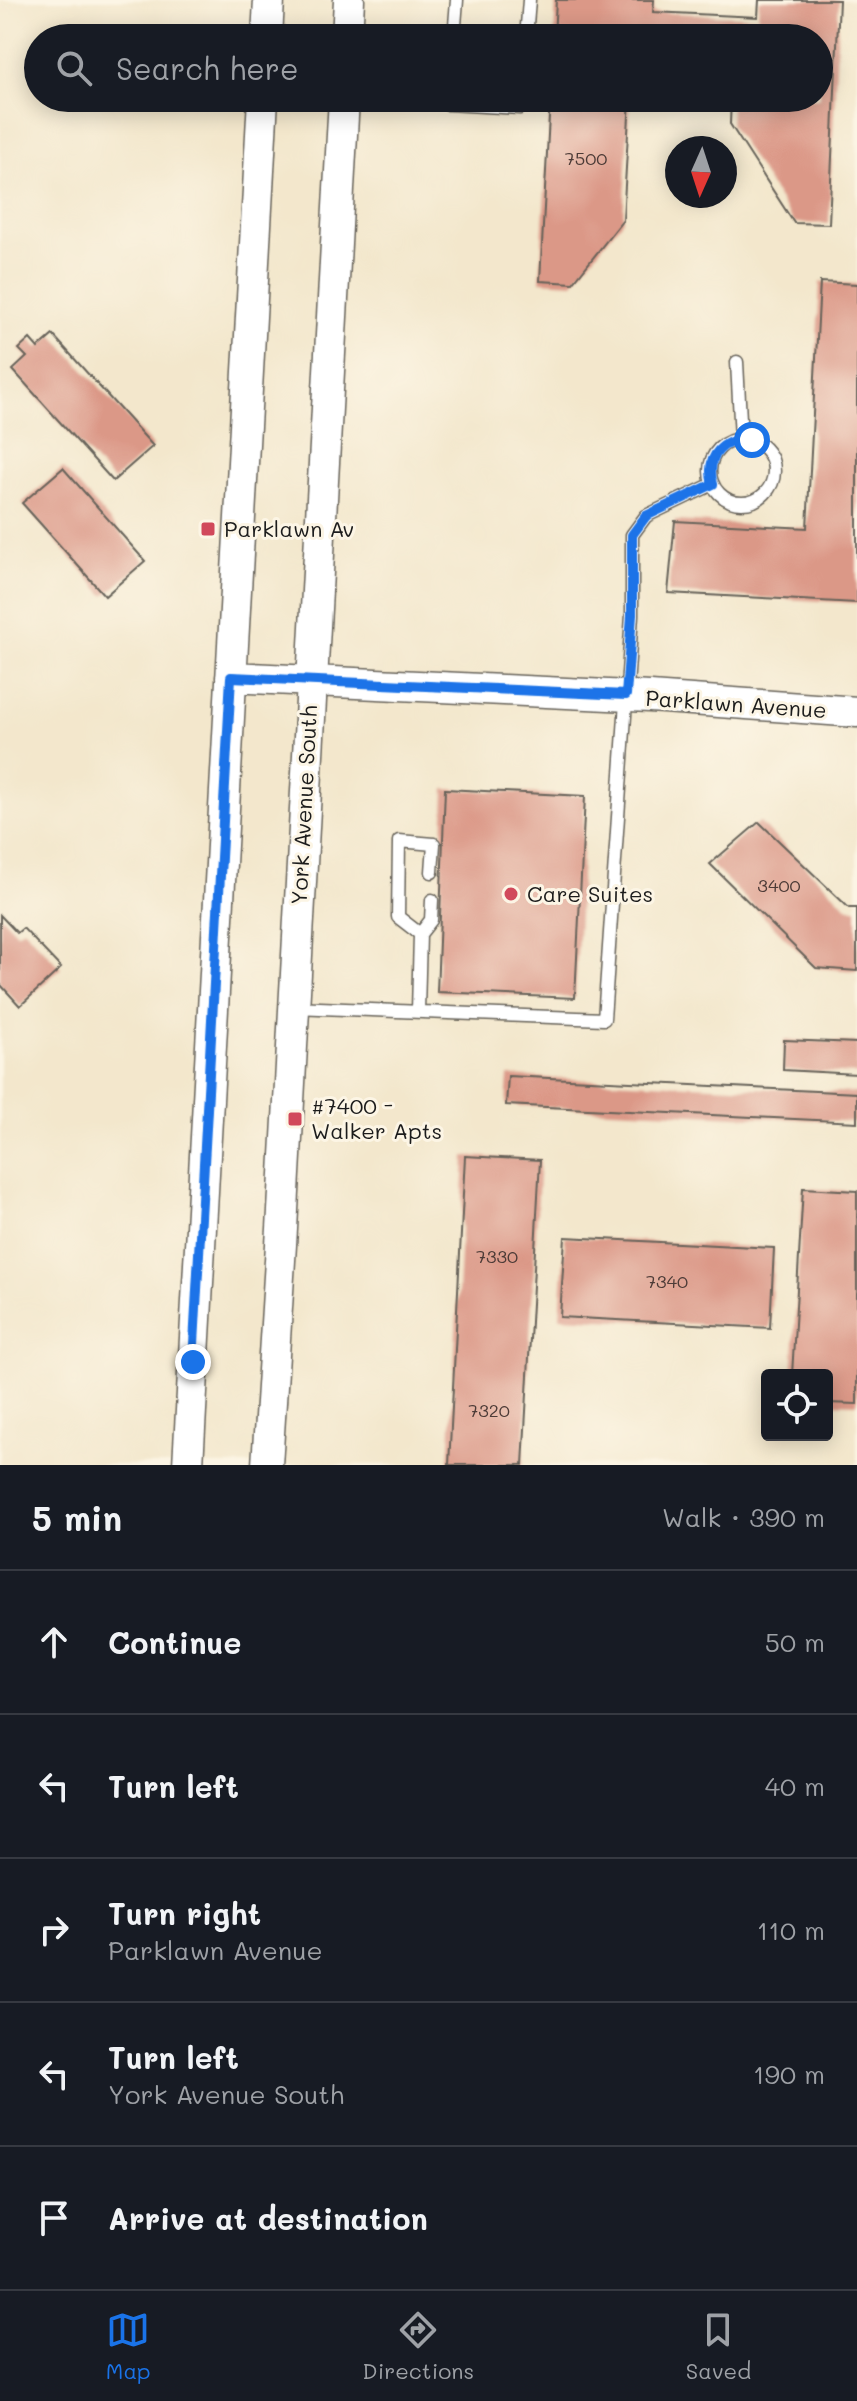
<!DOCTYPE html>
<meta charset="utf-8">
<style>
:root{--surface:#171b24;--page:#20242c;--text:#f1f3f6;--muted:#9ea1a6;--line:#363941;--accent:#1a73e8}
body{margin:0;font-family:Mali,sans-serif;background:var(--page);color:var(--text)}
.controls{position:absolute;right:24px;bottom:24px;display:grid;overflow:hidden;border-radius:8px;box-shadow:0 4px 20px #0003}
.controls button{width:72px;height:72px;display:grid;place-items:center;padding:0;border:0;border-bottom:2px solid var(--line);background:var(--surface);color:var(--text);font:40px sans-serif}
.compass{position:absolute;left:665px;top:136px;width:72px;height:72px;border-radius:50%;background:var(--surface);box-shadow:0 4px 20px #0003;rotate:183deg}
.stop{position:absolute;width:24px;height:24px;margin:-18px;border:6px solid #1a73e8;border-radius:50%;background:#fff}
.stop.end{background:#1a73e8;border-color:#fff;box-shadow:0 2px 8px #0008}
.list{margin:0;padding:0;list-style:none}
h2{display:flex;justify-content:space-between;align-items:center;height:104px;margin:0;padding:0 32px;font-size:34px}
h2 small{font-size:26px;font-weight:400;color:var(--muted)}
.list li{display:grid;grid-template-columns:52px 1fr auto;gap:24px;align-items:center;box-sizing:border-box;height:144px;padding:0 32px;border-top:2px solid var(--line)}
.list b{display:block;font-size:30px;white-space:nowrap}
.list p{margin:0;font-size:26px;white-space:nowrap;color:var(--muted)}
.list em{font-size:26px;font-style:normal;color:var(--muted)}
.icon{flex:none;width:44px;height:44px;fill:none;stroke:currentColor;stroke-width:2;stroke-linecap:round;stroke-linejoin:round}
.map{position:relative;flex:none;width:857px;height:1465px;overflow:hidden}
.search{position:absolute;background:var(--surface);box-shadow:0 4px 20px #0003;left:24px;right:24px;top:24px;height:88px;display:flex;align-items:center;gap:20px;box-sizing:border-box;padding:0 28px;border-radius:44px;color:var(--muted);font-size:30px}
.sheet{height:824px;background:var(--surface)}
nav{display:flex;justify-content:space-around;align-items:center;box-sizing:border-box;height:112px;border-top:2px solid var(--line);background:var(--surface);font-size:22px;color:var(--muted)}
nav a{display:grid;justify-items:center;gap:4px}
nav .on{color:var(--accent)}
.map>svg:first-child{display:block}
.building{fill:#db9887}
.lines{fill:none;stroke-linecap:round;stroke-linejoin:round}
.service-casing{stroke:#67635a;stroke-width:15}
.tertiary-casing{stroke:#67635a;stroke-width:33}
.service{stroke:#fff;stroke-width:12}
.tertiary{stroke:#fff;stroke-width:30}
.route{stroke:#1a73e8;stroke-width:10}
.poi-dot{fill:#d1495b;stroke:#fcf5e5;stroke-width:3}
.labels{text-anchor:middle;stroke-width:6;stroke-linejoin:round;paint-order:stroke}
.number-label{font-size:18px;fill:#4c3b37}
.poi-label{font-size:22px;fill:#1c1c1c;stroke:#fcf5e5;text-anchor:start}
.street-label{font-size:22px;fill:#1c1c1c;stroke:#fcf5e5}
</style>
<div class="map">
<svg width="857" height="1465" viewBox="0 0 857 1465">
<rect width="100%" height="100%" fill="#fcf5e5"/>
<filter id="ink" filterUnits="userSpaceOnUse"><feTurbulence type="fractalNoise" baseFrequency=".0125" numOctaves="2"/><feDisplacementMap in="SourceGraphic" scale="16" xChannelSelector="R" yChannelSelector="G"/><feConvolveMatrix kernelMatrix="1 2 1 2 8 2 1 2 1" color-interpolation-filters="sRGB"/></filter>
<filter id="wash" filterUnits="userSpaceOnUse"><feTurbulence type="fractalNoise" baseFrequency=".006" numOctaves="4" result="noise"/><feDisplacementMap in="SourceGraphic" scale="32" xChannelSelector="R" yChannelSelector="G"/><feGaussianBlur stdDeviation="1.8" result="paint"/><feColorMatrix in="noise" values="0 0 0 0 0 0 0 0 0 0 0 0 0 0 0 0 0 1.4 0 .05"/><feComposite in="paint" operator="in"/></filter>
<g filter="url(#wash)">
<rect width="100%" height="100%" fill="#f3e7cc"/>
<g id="blocks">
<path class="building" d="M 556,0 L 654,0 L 653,12 L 758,17 L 759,0 L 839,0 L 829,224 L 794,223 L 730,124 L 731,98 L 819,98 L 819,38 L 554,38 Z
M 550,98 L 630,98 L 623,220 L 573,283 L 540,281 Z
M 820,282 L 857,284 L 857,603 L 668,593 L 675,521 L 807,528 Z
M 53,335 L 153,446 L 113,481 L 13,370 L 27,357 L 19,349 L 30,339 L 38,348 Z
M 63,468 L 145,561 L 105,596 L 22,503 Z
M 445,789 L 585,796 L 575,998 L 437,992 Z
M 759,822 L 849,908 L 857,908 L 857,971 L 816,968 L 710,864 Z
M 0,915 L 17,933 L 23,928 L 61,968 L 20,1006 L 0,984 Z
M 784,1040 L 857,1043 L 857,1074 L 783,1070 Z
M 508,1076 L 857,1093 L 857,1122 L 506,1105 Z
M 465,1156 L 540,1160 L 523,1465 L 449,1465 Z
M 803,1188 L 857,1191 L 857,1404 L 827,1403 L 827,1375 L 792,1375 Z
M 565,1237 L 774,1248 L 770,1328 L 560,1317 Z"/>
</g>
</g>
<g filter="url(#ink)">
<use href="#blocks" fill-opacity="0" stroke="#67635a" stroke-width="2"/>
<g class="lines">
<defs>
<path id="service" d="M 454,38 L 457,0
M 526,38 L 529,0
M 449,98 L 448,104 L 520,108 L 521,98
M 737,362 L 741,439
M710 471a32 32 0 1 1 64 0a32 32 0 1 1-64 0Z
M 420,934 L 431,920 L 432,900
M 294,1007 L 604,1019 L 632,615 L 632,535 L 646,516 L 713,484
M 418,1011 L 420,934 L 398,917 L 399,841 L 434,844 L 432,872"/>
<path id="tertiary" d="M 267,38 L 269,0
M 347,38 L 349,0
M 231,677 L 650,697 L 857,712
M 188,1465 L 263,98
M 267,1465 L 282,1229 L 344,98"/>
</defs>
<use href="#service" class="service-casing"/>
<use href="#tertiary" class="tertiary-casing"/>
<use href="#service" class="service"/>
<use href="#tertiary" class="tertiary"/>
</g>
</g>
<g class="lines" filter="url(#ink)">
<path class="route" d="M 193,1362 L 231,677 L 626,695 L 632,615 L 632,535 L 646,516 L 713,484 C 705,456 723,437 752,440"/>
</g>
<g class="poi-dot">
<rect x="200" y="521" width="16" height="16" rx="4"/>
<circle cx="511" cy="894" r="8"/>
<rect x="287" y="1111" width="16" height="16" rx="4"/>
</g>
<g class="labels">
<g class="number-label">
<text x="586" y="165">7500</text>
<text x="779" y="892">3400</text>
<text x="497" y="1263">7330</text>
<text x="667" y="1288">7340</text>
<text x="489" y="1417">7320</text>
</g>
<g class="poi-label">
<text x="224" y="537">Parklawn Av</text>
<text x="527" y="902">Care Suites</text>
<text x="311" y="1114">#7400 -<tspan x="311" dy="25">Walker Apts</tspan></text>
</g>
<g class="street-label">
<text transform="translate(736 704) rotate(4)" y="8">Parklawn Avenue</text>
<text transform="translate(304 805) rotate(-87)" y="8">York Avenue South</text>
</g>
</g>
</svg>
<div class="controls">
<button><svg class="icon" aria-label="locate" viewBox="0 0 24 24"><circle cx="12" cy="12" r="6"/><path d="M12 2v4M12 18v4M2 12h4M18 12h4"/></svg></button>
</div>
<svg class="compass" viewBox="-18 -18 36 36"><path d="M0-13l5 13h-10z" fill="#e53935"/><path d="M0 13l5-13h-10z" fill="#9ea1a6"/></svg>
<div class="stop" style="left:752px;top:440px"></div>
<div class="stop end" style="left:193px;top:1362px"></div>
<div class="search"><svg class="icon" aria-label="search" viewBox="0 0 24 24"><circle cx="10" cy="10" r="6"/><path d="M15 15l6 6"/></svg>Search here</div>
</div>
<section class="sheet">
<h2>5 min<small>Walk · 390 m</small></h2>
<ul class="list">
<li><svg class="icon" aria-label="ahead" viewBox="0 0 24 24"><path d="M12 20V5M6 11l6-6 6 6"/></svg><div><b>Continue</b></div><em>50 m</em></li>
<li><svg class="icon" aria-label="left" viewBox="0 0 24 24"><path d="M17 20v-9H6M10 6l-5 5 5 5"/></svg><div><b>Turn left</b></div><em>40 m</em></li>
<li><svg class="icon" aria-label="right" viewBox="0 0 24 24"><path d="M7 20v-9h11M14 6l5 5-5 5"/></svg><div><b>Turn right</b><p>Parklawn Avenue</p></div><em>110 m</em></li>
<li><svg class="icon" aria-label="left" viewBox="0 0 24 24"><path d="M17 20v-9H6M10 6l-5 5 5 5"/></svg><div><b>Turn left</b><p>York Avenue South</p></div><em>190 m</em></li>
<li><svg class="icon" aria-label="arrive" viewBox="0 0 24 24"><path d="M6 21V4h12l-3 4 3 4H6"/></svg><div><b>Arrive at destination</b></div></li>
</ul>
</section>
<nav>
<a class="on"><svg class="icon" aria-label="map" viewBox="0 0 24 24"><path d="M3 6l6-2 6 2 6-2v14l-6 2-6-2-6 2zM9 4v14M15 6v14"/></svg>Map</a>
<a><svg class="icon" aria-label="directions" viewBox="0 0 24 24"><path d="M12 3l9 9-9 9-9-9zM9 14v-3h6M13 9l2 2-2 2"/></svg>Directions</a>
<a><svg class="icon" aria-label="saved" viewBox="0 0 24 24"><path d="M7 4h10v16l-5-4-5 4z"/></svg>Saved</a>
</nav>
